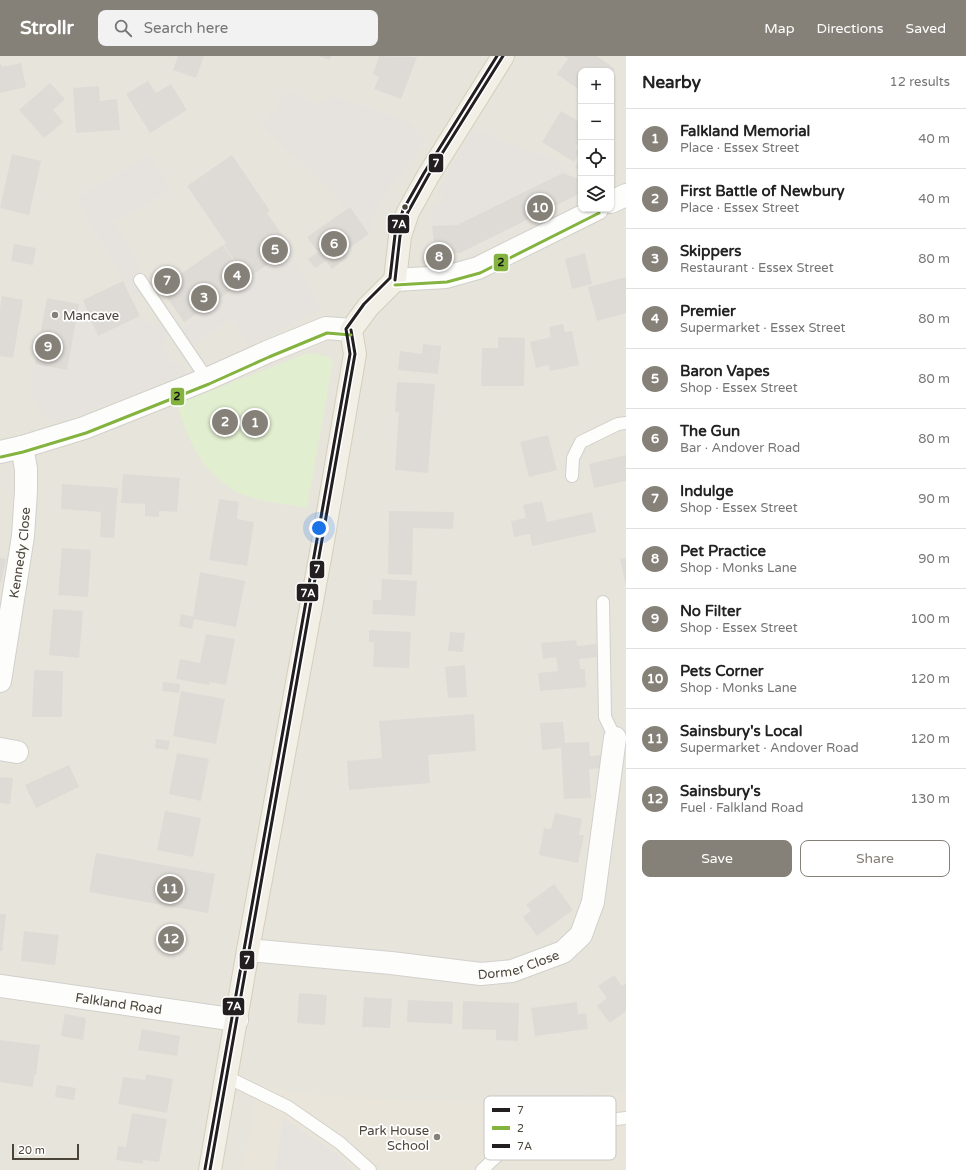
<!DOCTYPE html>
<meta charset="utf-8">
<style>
:root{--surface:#fff;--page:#f2f2f2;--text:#222;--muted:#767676;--line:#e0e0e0;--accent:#868178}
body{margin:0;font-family:"Varela Round",sans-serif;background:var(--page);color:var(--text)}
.controls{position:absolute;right:12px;top:12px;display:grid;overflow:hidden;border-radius:8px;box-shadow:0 1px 3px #0004}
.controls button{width:36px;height:36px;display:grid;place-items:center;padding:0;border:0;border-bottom:1px solid var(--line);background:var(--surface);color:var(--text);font:20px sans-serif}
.scale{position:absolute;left:12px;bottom:10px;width:67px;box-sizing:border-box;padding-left:4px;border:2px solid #4b4439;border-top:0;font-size:11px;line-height:14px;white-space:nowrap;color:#4b4439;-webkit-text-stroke:3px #fff;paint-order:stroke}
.you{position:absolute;left:319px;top:472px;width:14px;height:14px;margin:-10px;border:3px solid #fff;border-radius:50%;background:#1a73e8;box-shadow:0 0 0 6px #1a73e833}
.badge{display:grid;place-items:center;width:26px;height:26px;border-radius:50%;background:var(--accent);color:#fff;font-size:13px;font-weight:700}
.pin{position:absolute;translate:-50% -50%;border:2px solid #fff;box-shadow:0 1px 4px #0006}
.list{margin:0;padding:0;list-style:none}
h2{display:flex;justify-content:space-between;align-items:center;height:52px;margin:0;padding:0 16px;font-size:17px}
h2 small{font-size:13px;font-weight:400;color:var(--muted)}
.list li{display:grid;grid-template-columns:26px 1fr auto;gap:12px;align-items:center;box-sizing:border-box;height:60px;padding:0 16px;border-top:1px solid var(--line)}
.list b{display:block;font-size:15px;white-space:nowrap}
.list p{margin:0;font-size:13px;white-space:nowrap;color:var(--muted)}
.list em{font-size:13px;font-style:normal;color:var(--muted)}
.actions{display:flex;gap:8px;padding:12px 16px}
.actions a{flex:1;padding:9px 0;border:1px solid var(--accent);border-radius:8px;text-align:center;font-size:14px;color:var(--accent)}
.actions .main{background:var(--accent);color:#fff}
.icon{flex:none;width:22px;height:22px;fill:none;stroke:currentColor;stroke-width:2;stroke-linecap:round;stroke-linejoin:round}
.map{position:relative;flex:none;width:626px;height:1114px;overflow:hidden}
header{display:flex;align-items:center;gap:24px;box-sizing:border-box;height:56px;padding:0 20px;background:var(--accent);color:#fff}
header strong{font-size:19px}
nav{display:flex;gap:22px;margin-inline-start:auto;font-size:14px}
.search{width:280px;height:36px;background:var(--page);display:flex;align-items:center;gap:10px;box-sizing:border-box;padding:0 14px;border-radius:8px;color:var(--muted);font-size:15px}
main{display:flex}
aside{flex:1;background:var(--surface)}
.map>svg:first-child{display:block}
.residential{fill:#e7e4dc;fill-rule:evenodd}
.education{fill:#eae5da}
.green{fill:#e1eecf}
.parking{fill:#e6e3df}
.building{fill:#dedbd6}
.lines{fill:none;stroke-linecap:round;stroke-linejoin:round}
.service-casing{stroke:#d2d0cb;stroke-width:14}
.minor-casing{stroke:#d2d0cb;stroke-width:24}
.primary-casing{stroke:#d6cebb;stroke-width:24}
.service{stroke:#fdfdfc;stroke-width:12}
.minor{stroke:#fdfdfc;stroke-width:22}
.primary{stroke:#f2efe6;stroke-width:22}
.bus-1-casing{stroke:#fff;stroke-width:6}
.bus-2-casing{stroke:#fff;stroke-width:6}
.bus-3-casing{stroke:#fff;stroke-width:6}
.bus-1{stroke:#231f20;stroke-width:3}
.bus-2{stroke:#84b33f;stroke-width:3}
.bus-3{stroke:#231f20;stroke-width:3}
.bus-dot{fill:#4b4439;stroke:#fff;stroke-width:1.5}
.poi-dot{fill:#868178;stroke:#fff;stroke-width:1.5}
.labels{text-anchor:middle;stroke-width:3.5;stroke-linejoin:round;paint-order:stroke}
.poi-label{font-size:13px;fill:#4b4439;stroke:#fff;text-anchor:start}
.street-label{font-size:13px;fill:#4b4439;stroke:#fff}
.key{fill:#fff;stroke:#c9c7c4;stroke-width:1}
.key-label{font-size:11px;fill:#4b4439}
.line-badge{stroke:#fff;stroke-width:1.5}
.badge-label{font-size:11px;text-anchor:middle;font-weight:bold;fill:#fff}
.pale-badge-label{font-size:11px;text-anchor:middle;font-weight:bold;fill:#111}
</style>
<header>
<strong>Strollr</strong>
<div class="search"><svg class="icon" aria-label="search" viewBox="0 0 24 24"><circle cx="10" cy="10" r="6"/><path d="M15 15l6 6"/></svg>Search here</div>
<nav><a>Map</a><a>Directions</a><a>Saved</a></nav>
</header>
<main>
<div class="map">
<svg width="626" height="1114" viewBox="0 0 626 1114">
<rect width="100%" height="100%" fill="#f4f2ee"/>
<path class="residential" d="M 0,0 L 626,0 L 626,1114 L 0,1114 ZM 581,15 L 611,15 L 611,153 L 581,153 Z"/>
<path class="education" d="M 258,1031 L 329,1041 L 524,1048 L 626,1034 L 626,1114 L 243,1114 Z"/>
<path class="green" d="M 308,297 L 326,300 L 333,305 L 307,452 C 285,448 262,446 241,438 C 235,436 230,431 225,428 C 197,408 187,379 177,348 Z"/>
<path class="parking" d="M 286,36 L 321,48 L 333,40 L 408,65 L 426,85 L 388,135 L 372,162 L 369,176 L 350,150 L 344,153 L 332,134 L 262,71 Z
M 472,74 L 554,103 L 576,122 L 563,117 L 457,169 L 432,170 L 431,152 L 445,145 L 438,135 Z
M 150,98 L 171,133 L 114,166 L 150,229 L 133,240 L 76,143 Z
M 290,194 L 321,252 L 249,290 L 232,262 L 191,290 L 180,275 Z
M 83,246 L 98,280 L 140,260 L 154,271 L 164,264 L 173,276 L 165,284 L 165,296 L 171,306 L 180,308 L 187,317 L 58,366 L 49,365 L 37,351 L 30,330 L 35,308 L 67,314 L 79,248 Z
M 283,1062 L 335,1096 L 354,1114 L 275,1114 Z"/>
<path class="building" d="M 178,0 L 204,0 L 196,22 L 173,14 Z
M 319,0 L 331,0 L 330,4 Z
M 379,0 L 417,1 L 401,43 L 374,33 L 379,21 L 373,18 Z
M 564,0 L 597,0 L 615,13 L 611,19 L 611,15 L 581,15 L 581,35 L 557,18 L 568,3 Z
M 0,6 L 2,11 L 21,7 L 26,31 L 0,37 Z
M 148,25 L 156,37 L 171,28 L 187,54 L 150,77 L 126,38 Z
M 50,27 L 65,43 L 53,54 L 63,66 L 44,82 L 19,54 Z
M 99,30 L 100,45 L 117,43 L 120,74 L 76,77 L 73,32 Z
M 561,55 L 581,67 L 581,82 L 575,92 L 580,95 L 574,106 L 542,86 Z
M 12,98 L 41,105 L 29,159 L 0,152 Z
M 232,99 L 270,155 L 267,157 L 291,192 L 247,223 L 224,189 L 226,187 L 187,130 Z
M 581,103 L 581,115 L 575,111 Z
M 563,117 L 581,124 L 581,137 L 460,197 L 435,197 L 432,170 L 457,169 Z
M 350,151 L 369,178 L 344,196 L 348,201 L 332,213 L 326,205 L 315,212 L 308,203 L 318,196 L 307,181 Z
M 14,188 L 36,192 L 33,209 L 11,205 Z
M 223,189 L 247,224 L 184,266 L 152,220 L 168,209 L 176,221 Z
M 585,197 L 592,228 L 572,233 L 565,203 Z
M 626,221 L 626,257 L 597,265 L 588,231 Z
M 123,225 L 140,260 L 98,280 L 83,244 Z
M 2,240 L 23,244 L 13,302 L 0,300 L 0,252 Z
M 47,242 L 79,248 L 67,314 L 35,308 Z
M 563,268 L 565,276 L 572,275 L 579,309 L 550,315 L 549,309 L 536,312 L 530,286 L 551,281 L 549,271 Z
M 498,281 L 525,282 L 524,330 L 481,330 L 482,292 L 498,292 Z
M 423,288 L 441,290 L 438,318 L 398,314 L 400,295 L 422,298 Z
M 397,326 L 435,328 L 428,417 L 395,414 L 399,356 L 395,356 Z
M 548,379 L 557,414 L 529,421 L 520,386 Z
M 626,399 L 626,425 L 594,432 L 589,408 Z
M 123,418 L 180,422 L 177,456 L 159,455 L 159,461 L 145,460 L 145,448 L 121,447 Z
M 62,428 L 118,432 L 114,482 L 100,481 L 101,456 L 61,453 Z
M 219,443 L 239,446 L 237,463 L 254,466 L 247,510 L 209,504 Z
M 542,445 L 547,466 L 592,456 L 596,476 L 532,490 L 530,478 L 514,481 L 511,465 L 526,462 L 523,449 Z
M 389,455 L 454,456 L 453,473 L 413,472 L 412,519 L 388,518 Z
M 62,492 L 91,494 L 88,541 L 58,539 Z
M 0,502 L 6,503 L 1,527 L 0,526 Z
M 626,502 L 626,526 L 625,526 L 620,503 Z
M 200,516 L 245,525 L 236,571 L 194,563 L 192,573 L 179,570 L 181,558 L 193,561 Z
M 382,523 L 417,525 L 415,560 L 372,558 L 373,544 L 381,544 Z
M 53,553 L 83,555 L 79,602 L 49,599 Z
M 369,574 L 411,576 L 409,612 L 373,611 L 374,586 L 369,586 Z
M 450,576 L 465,577 L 463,596 L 448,595 Z
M 206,578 L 235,583 L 226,629 L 210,626 L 209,629 L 176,623 L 180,603 L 200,607 Z
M 576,584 L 577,590 L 596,588 L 597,601 L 579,603 L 580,613 L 585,613 L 586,631 L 540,635 L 538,617 L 558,615 L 556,601 L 543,603 L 541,587 Z
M 465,609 L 467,641 L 448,642 L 445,611 Z
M 34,614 L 63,615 L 62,661 L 32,661 Z
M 163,626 L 180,628 L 179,637 L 162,635 Z
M 181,635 L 225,643 L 216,688 L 173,680 Z
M 474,658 L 476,695 L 428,699 L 430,727 L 349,734 L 347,705 L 382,702 L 379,665 Z
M 563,666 L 565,687 L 589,686 L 590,700 L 602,699 L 603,712 L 589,713 L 591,742 L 564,743 L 561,692 L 542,694 L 540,667 Z
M 156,683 L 170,685 L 168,694 L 155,692 Z
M 177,697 L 209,703 L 201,745 L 169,738 Z
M 69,709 L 79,731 L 36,752 L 25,729 Z
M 0,721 L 13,722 L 10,748 L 0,747 Z
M 165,755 L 201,762 L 193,801 L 157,794 Z
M 555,757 L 582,763 L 579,779 L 584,779 L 578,807 L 539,799 L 544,772 L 551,773 Z
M 96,797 L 215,818 L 208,857 L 89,836 Z
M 554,828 L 573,854 L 537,880 L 523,861 L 531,855 L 526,849 Z
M 0,858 L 6,858 L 2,895 L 0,895 Z
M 24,875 L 59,879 L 55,909 L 21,905 Z
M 614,919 L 622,930 L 626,927 L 626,955 L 610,967 L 597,950 L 607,942 L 598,930 Z
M 299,937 L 327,939 L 325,969 L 297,967 Z
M 364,941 L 392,943 L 390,972 L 362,971 Z
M 408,944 L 453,946 L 452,968 L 407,966 Z
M 463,945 L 519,947 L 518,985 L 496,984 L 496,974 L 462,973 Z
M 577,946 L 578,958 L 586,957 L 588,973 L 535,980 L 531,952 Z
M 65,958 L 86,962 L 83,984 L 61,980 Z
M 142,973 L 180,980 L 177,1000 L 138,994 Z
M 0,984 L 40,989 L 36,1019 L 34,1019 L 33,1031 L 0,1026 Z
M 146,1018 L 173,1023 L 167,1057 L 118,1048 L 123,1021 L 145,1024 Z
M 57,1029 L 76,1032 L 74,1044 L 55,1041 Z
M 132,1057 L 167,1063 L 159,1106 L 143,1104 L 143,1108 L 116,1104 L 118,1090 L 126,1091 Z"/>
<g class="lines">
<defs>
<path id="service" d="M 140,224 L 207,323
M 572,420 L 573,402 L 581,386 L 618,368 L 626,367
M 603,546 L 605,661 L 615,682
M 227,1021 L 288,1051 L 340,1087 L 370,1114
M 482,1114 L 518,1080 L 573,1068 L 626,1062"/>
<g id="minor">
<path d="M 611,146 L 626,139"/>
<path d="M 395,224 L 446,221 L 478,212 L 597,153"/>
<path d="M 0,396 L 22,391 L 84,372 L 207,323 L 267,296 L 326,272 L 351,274"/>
<path id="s1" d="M 0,625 L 23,480 L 26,435 L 26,413 L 22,391"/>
<path d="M 0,693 L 17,696"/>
<path id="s2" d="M 248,894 L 391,907 L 481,918 L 512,915 L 563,896 L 581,879 L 593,846 L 615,682"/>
<path id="s3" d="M 0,930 L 237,964"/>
</g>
<path id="primary" d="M 210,1114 L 248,894 L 322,491 L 355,298 L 351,274 L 368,251 L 395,224 L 400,180 L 408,156 L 428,120 L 503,0"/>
</defs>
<use href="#service" class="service-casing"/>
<use href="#minor" class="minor-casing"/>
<use href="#primary" class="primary-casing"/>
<use href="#service" class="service"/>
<use href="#minor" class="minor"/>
<use href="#primary" class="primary"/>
<defs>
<path id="bus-1" d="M 395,224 L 400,180 L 408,156 L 428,120 L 503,0
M 210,1114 C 257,842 308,570 355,298 L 351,274"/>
<path id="bus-2" d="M 395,229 L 447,226 L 480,217 L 599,157
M 1,401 L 23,396 L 86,377 L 209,328 L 269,301 L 327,277 L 351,279"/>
<path id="bus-3" d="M 205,1113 C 252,841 303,570 350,298 L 346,273 L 364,248 L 390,222 L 395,179 L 403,154 L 424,117 L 497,0"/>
</defs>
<use href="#bus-1" class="bus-1-casing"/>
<use href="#bus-2" class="bus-2-casing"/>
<use href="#bus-3" class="bus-3-casing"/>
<use href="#bus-1" class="bus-1"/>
<use href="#bus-2" class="bus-2"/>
<use href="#bus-3" class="bus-3"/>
</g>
<circle class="bus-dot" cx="405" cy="151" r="3.5"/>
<g class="poi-dot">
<circle cx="55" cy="259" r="4"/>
<circle cx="437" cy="1081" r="4"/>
</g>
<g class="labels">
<g class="poi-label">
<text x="63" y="264">Mancave</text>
<text x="429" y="1079" text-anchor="end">Park House<tspan x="429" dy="15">School</tspan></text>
</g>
<g class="street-label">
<text dy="5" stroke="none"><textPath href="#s1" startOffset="130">Kennedy Close</textPath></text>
<text dy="5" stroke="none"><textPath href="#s2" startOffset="273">Dormer Close</textPath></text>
<text dy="5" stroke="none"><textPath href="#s3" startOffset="120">Falkland Road</textPath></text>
</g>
</g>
<rect x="484" y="1040" width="132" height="64" rx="6" class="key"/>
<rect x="492" y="1052" width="18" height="4" fill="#231f20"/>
<rect x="492" y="1070" width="18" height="4" fill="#84b33f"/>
<rect x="492" y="1088" width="18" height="4" fill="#231f20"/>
<g class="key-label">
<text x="517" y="1058">7</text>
<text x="517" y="1076">2</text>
<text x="517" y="1094">7A</text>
</g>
<g class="line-badge">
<rect x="428" y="97" width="16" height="20" rx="4" fill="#231f20"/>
<rect x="387" y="158" width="23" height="20" rx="4" fill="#231f20"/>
<rect x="493" y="197" width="16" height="19" rx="4" fill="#84b33f"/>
<rect x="170" y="331" width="15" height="19" rx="4" fill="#84b33f"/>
<rect x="309" y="504" width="16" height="19" rx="4" fill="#231f20"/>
<rect x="296" y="527" width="23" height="19" rx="4" fill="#231f20"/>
<rect x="239" y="894" width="16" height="20" rx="4" fill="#231f20"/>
<rect x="222" y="941" width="23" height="19" rx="4" fill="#231f20"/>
</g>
<g class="badge-label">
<text x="436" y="111">7</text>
<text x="399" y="172">7A</text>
<text x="317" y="517">7</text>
<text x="308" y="541">7A</text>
<text x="247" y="908">7</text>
<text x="234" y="954">7A</text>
</g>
<g class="pale-badge-label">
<text x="501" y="210">2</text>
<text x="177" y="344">2</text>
</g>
</svg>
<div class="controls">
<button>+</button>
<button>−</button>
<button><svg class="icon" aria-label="locate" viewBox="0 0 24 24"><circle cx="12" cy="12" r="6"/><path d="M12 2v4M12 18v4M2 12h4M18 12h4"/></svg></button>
<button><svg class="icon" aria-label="layers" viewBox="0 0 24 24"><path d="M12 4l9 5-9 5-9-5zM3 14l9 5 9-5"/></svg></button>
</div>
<div class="scale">20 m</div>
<div class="you"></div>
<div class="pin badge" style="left:255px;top:367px">1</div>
<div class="pin badge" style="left:225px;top:366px">2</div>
<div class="pin badge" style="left:204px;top:242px">3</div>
<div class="pin badge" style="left:237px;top:220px">4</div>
<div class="pin badge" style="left:275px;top:194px">5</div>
<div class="pin badge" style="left:334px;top:188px">6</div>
<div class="pin badge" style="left:167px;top:225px">7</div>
<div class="pin badge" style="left:439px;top:201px">8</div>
<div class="pin badge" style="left:48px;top:291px">9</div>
<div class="pin badge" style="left:540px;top:152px">10</div>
<div class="pin badge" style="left:170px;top:833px">11</div>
<div class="pin badge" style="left:171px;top:883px">12</div>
</div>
<aside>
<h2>Nearby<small>12 results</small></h2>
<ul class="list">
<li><span class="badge">1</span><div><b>Falkland Memorial</b><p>Place · Essex Street</p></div><em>40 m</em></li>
<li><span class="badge">2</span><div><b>First Battle of Newbury</b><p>Place · Essex Street</p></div><em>40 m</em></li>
<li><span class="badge">3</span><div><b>Skippers</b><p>Restaurant · Essex Street</p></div><em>80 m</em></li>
<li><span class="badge">4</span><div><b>Premier</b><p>Supermarket · Essex Street</p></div><em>80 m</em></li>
<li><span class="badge">5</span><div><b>Baron Vapes</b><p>Shop · Essex Street</p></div><em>80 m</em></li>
<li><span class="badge">6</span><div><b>The Gun</b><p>Bar · Andover Road</p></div><em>80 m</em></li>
<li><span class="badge">7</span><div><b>Indulge</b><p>Shop · Essex Street</p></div><em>90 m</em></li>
<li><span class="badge">8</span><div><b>Pet Practice</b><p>Shop · Monks Lane</p></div><em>90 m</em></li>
<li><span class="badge">9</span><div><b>No Filter</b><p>Shop · Essex Street</p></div><em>100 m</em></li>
<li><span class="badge">10</span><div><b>Pets Corner</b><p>Shop · Monks Lane</p></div><em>120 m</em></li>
<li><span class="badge">11</span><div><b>Sainsbury's Local</b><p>Supermarket · Andover Road</p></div><em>120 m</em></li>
<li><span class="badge">12</span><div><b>Sainsbury's</b><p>Fuel · Falkland Road</p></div><em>130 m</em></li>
</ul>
<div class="actions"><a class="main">Save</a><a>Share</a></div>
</aside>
</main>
